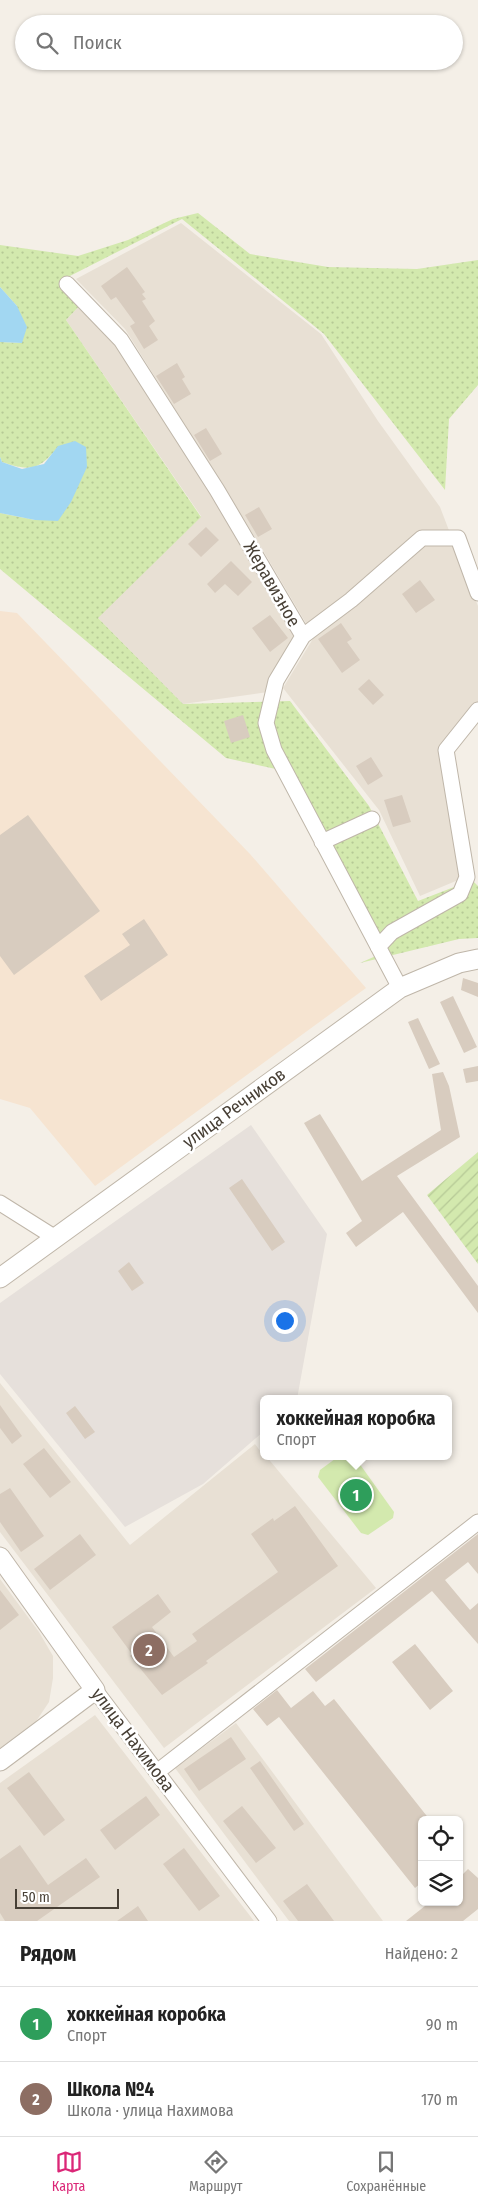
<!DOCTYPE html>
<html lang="ru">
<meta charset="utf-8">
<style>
:root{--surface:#fff;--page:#f6f6f6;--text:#222;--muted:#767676;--line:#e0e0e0;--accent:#db2777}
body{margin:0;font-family:"Fira Sans Condensed",sans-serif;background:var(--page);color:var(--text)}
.controls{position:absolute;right:15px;bottom:15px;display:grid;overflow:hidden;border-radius:8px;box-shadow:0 1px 4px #0004}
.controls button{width:45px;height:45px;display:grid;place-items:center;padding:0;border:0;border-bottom:1px solid var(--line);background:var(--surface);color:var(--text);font:25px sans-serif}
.scale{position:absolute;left:15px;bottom:12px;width:104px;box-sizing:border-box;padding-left:5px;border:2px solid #473f35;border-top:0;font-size:14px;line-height:18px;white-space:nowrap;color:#473f35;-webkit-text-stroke:4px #fff;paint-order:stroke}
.you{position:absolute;left:284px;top:1320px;width:18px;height:18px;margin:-12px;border:4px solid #fff;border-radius:50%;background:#1a73e8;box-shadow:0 0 0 8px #1a73e833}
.badge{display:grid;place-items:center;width:32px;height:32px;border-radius:50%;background:var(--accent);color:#fff;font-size:16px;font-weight:700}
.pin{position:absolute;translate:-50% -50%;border:2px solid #fff;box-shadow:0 1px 5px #0006}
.popup{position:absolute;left:260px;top:1395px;width:192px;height:65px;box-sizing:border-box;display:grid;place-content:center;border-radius:8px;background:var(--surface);filter:drop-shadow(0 1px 4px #0005);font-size:16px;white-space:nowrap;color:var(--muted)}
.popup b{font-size:19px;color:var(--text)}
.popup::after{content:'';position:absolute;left:50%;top:100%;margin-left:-10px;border:10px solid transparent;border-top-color:var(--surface)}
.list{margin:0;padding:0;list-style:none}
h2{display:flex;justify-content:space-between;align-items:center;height:65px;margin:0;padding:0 20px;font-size:21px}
h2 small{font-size:16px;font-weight:400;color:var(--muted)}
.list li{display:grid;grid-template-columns:32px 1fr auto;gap:15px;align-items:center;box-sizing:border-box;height:75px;padding:0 20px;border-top:1px solid var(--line)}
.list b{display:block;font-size:19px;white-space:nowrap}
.list p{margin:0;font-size:16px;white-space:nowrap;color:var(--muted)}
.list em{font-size:16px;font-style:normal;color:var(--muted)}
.icon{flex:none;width:28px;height:28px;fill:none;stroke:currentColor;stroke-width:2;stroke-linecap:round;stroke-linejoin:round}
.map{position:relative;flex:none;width:478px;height:1921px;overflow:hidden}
.search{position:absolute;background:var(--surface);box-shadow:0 1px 4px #0004;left:15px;right:15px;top:15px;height:55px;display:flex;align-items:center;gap:12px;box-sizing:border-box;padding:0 18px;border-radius:28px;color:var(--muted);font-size:19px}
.sheet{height:215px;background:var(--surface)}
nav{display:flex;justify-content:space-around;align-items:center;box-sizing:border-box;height:70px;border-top:1px solid var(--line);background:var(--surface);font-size:14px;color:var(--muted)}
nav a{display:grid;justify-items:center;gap:2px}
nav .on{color:var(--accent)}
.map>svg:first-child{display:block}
.residential{fill:#e8e0d4}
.commercial{fill:#f6e4d1}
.industrial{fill:#e6e0db}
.grass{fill:url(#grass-dots)}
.garden{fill:url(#garden-furrows)}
.pitch{fill:#d3e9ae}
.water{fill:#a2d7f2}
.building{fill:#d8ccbf}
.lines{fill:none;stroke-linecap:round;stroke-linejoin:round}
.minor-casing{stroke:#bfb6a9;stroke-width:17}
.tertiary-casing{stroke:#bfb6a9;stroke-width:21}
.minor{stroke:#fff;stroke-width:15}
.tertiary{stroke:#fff;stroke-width:19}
.labels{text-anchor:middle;stroke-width:5;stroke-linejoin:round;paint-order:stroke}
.street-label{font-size:18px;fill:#473f35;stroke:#fff}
</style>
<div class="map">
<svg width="478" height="1921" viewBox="0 0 478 1921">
<defs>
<pattern id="grass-dots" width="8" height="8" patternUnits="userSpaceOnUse" patternTransform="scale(1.25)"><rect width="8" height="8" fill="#d3e9ae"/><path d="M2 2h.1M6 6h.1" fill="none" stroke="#b6c996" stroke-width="1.8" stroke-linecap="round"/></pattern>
<pattern id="garden-furrows" width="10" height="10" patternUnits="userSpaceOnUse" patternTransform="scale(1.25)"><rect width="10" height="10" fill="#d3e9ae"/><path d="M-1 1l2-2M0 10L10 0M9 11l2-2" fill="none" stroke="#b6c996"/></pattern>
</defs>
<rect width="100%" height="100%" fill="#f4efe7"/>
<path class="residential" d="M 181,223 L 321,334 L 378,421 L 440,507 L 478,606 L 478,705 L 438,750 L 463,878 L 420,896 L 379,810 L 283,688 L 314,637 L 261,547 L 125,329 L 76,279 Z
M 84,301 L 130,347 L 299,629 L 268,692 L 183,704 L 97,617 L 201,516 L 66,320 Z
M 0,1383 L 130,1545 L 255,1444 L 264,1456 L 266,1456 L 376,1588 L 164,1748 L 0,1532 Z
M 0,1579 L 39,1632 L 53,1656 L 53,1678 L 49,1702 L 35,1723 L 0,1749 Z
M 95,1715 L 254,1921 L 0,1921 L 0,1783 Z
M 236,1723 L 383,1921 L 289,1921 L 175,1768 Z"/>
<path class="commercial" d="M 0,611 L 17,613 L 250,854 L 366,988 L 95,1186 L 30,1108 L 0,1099 Z"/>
<path class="industrial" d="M 251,1125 L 327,1234 L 297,1399 L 264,1399 L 263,1432 L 203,1484 L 125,1527 L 0,1374 L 0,1303 Z"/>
<path class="grass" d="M 198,213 L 250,254 L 328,267 L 417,269 L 478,260 L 478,385 L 449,419 L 445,490 L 324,334 L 182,219 L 64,279 L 84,301 L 66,320 L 201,517 L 98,618 L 183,704 L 290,701 L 369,806 L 418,901 L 472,880 L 478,886 L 478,938 L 459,939 L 360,963 L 378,955 L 285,771 L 226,758 L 0,569 L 0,513 L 35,520 L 59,446 C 39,470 32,472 2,462 L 0,457 L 0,342 L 22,343 L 17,306 L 0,287 L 0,245 L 78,256 L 128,240 L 173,219 Z"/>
<path class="garden" d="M 478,1152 L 478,1264 L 427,1195 Z"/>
<path class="pitch" d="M 339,1456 L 354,1456 L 394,1512 L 393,1518 L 368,1535 L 361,1533 L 318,1477 L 320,1470 Z"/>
<path class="water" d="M 0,287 L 17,306 L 27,327 L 22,343 L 0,342 Z
M 75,441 L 86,447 L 87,467 L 71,502 L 58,521 L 35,520 L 0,513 L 0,457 L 2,462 L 22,469 L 44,464 L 58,446 Z"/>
<path class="building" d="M 127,267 L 145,292 L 142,294 L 146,299 L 142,301 L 155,321 L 149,326 L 158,340 L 144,349 L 130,326 L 135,323 L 116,297 L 111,300 L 101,286 Z
M 177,363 L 185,377 L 182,379 L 191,394 L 174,404 L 156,376 Z
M 206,428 L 222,454 L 210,461 L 194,435 Z
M 259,507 L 272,529 L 258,537 L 245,515 Z
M 206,527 L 219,540 L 201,557 L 188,544 Z
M 231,561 L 252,582 L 238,596 L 225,584 L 215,593 L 207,584 Z
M 420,580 L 435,600 L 416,613 L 402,594 Z
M 270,615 L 288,638 L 270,652 L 252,628 Z
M 341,623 L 352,639 L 347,642 L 360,660 L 342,673 L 318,639 Z
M 369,679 L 384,695 L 373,705 L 358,689 Z
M 243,715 L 250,737 L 231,743 L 224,721 Z
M 371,757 L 383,776 L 368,785 L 356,766 Z
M 402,795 L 411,822 L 393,827 L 384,800 Z
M 28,815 L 100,911 L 14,975 L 0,956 L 0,835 Z
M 144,919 L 168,955 L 101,1001 L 84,976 L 130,945 L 122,934 Z
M 463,978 L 478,983 L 478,997 L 461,990 Z
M 453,996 L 477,1047 L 464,1053 L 440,1002 Z
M 418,1018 L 440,1064 L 429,1069 L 408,1022 Z
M 478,1066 L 478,1081 L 466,1083 L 463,1069 Z
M 443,1072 L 449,1086 L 460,1137 L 397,1176 L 478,1286 L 478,1313 L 403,1212 L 356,1247 L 346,1233 L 362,1221 L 304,1123 L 320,1114 L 362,1181 L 441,1130 L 432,1074 Z
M 242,1179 L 285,1242 L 272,1251 L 229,1188 Z
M 129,1262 L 144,1283 L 132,1291 L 118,1271 Z
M 0,1405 L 22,1436 L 12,1444 L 0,1428 Z
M 75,1406 L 95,1432 L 85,1439 L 66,1413 Z
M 44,1448 L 71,1482 L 50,1498 L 23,1464 Z
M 10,1488 L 44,1536 L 21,1552 L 0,1522 L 0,1494 Z
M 295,1506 L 338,1566 L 206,1661 L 208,1663 L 162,1695 L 130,1656 L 132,1654 L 112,1627 L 158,1594 L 171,1612 L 152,1627 L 174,1657 L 197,1641 L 192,1634 L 278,1572 L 251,1534 L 273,1518 L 274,1521 Z
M 80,1534 L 96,1555 L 50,1590 L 34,1569 Z
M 478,1534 L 478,1574 L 468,1562 L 445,1580 L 470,1610 L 478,1603 L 478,1644 L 432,1591 L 316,1682 L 305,1669 Z
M 0,1590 L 19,1615 L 0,1630 Z
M 415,1644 L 453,1691 L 430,1710 L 392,1662 Z
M 277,1690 L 291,1708 L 313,1691 L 325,1706 L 334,1699 L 430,1820 L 422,1820 L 422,1882 L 415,1888 L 279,1717 L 267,1726 L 253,1709 Z
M 231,1737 L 246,1759 L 199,1791 L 184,1769 Z
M 260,1761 L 304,1824 L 294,1831 L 250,1768 Z
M 29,1772 L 65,1820 L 44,1836 L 7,1788 Z
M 146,1796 L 160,1815 L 115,1850 L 100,1830 Z
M 242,1806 L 276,1848 L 256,1863 L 223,1821 Z
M 20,1845 L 48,1885 L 86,1858 L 100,1877 L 37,1921 L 5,1921 L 0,1913 L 0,1859 Z
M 184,1848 L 220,1896 L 199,1911 L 163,1864 Z
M 468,1869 L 478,1878 L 478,1909 L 463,1921 L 406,1921 L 430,1902 L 459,1902 L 459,1878 Z
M 307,1884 L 334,1921 L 298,1921 L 283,1901 Z
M 138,1906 L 148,1921 L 117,1921 Z"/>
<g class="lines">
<defs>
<path id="minor" d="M 67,284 L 121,340 L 217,490 L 303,636 L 276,681 L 266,723 L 274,750 L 400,988
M 303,636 L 351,600 L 422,538 L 458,538 L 478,593
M 322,842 L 372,819
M 378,947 L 392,932 L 460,894 L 467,877 L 446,750 L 478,710
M 0,1203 L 54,1237
M 95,1690 L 269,1921
M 157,1772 L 478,1522"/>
<path id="tertiary" d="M 0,1278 L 400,988 L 459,963 L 478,959
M 0,1557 L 95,1690 L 0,1761"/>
</defs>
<use href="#minor" class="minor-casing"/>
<use href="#tertiary" class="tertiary-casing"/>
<use href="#minor" class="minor"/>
<use href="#tertiary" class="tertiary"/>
</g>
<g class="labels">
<g class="street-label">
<text transform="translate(272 584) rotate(60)" y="6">Жеравизное</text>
<text transform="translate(234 1108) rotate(-36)" y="6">улица Речников</text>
<text transform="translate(133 1740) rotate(53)" y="6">улица Нахимова</text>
</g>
</g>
</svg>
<div class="controls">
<button><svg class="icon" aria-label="locate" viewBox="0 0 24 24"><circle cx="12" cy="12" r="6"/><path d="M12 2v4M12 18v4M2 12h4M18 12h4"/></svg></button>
<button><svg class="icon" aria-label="layers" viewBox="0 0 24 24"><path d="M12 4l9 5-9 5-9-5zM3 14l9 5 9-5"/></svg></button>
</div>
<div class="scale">50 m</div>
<div class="you"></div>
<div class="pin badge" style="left:356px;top:1495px;background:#2e9e5b">1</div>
<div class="popup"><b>хоккейная коробка</b>Спорт</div>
<div class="pin badge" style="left:149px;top:1650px;background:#8d6e63">2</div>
<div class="search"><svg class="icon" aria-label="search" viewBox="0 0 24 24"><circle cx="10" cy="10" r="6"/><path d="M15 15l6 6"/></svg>Поиск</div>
</div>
<section class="sheet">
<h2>Рядом<small>Найдено: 2</small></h2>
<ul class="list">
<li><span class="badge" style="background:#2e9e5b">1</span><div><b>хоккейная коробка</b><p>Спорт</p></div><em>90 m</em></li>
<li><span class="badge" style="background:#8d6e63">2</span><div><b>Школа №4</b><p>Школа · улица Нахимова</p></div><em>170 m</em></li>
</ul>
</section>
<nav>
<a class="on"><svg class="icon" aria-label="map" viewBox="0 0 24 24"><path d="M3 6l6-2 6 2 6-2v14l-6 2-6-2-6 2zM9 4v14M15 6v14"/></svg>Карта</a>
<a><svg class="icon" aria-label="directions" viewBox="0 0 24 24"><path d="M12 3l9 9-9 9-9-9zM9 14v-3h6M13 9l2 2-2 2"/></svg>Маршрут</a>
<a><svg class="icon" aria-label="saved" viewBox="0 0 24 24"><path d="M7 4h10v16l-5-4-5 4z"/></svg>Сохранённые</a>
</nav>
